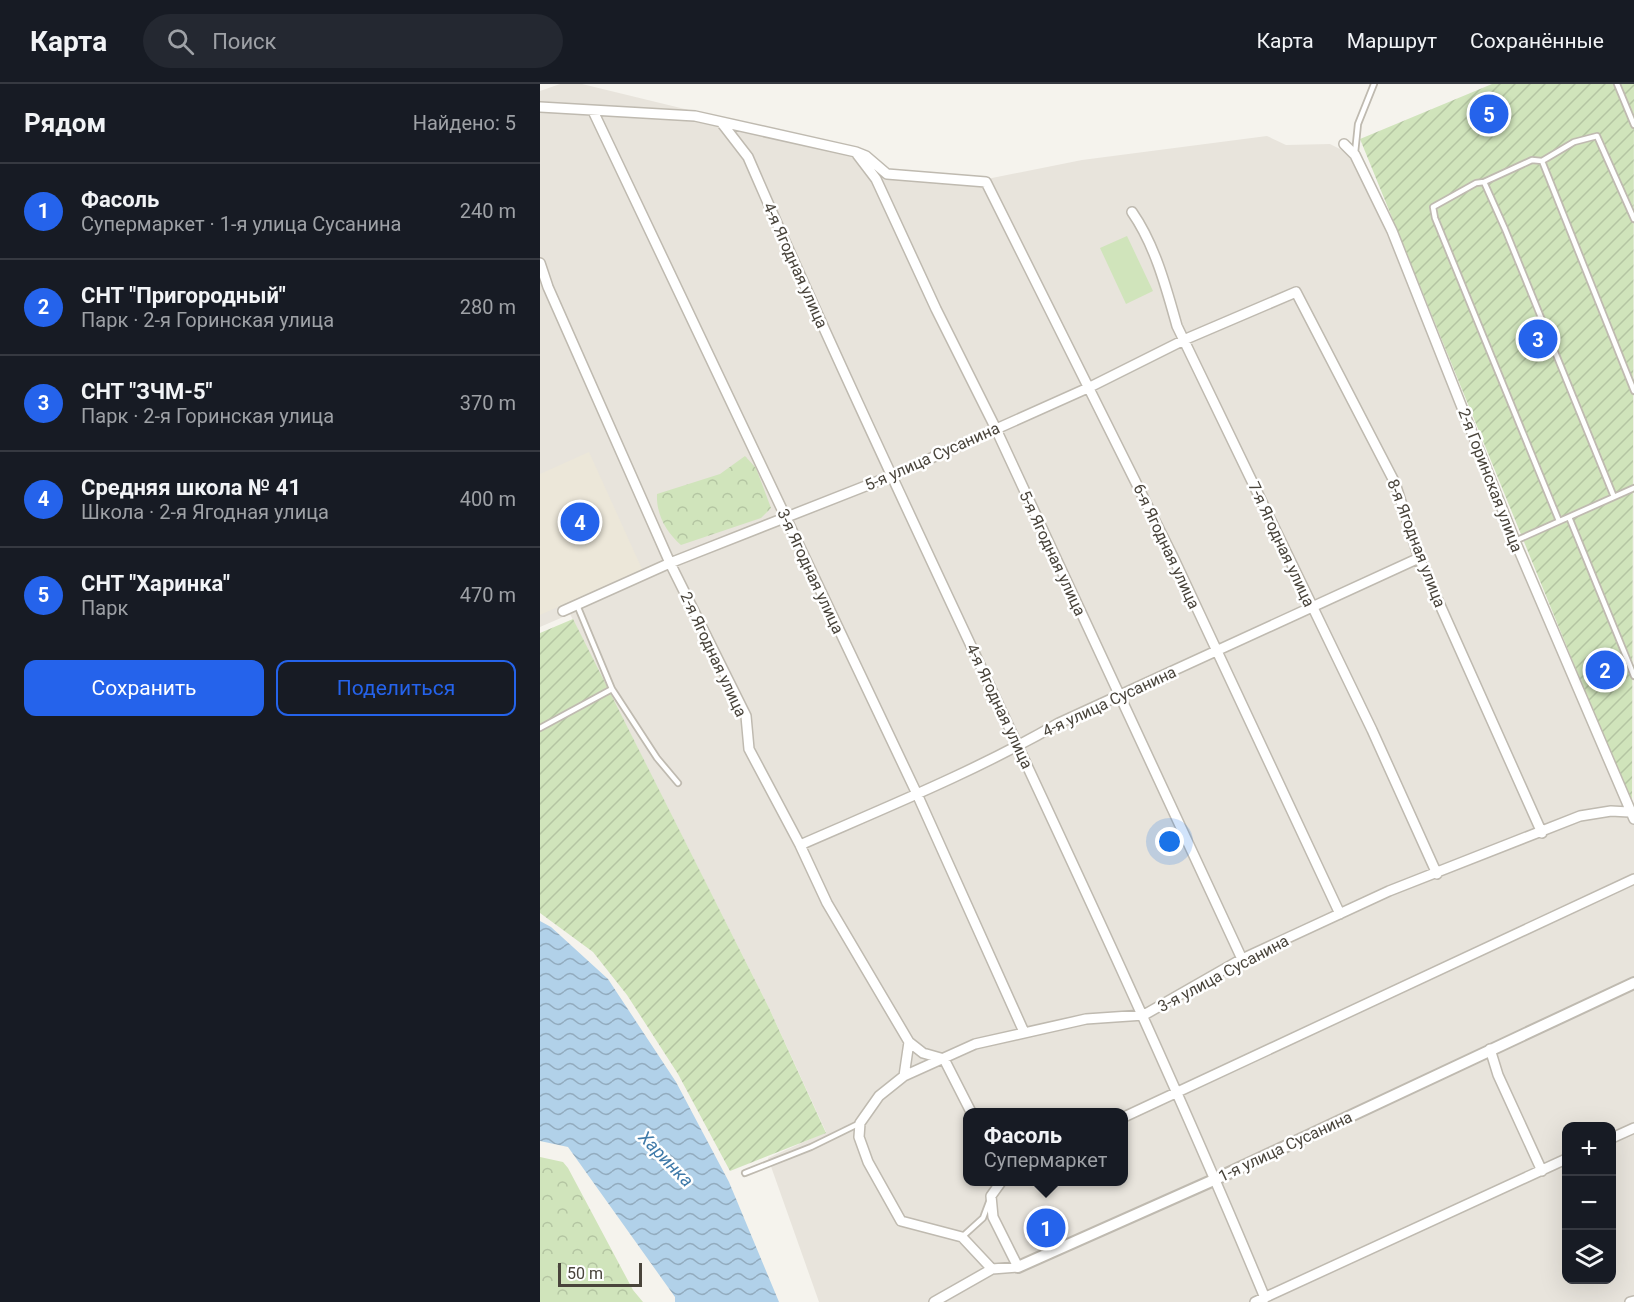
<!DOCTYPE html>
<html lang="ru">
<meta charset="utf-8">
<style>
:root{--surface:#171b24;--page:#242831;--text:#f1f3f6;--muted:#9ea1a6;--line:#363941;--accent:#2563eb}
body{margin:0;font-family:Roboto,sans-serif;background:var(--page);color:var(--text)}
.controls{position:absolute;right:18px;bottom:18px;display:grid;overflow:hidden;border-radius:12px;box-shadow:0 6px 24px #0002}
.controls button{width:54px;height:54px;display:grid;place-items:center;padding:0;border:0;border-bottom:2px solid var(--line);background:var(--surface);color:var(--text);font:30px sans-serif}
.scale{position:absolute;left:18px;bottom:15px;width:84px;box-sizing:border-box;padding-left:6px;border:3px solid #49443b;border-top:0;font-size:16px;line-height:21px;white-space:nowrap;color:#49443b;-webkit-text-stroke:4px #fff;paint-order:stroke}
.you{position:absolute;left:630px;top:758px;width:21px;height:21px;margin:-15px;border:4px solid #fff;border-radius:50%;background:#1a73e8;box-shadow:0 0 0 9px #1a73e833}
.badge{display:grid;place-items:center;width:39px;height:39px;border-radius:50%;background:var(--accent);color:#fff;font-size:20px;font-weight:700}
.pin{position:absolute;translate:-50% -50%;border:3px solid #fff;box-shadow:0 2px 6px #0006}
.popup{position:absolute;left:423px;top:1024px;width:165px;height:78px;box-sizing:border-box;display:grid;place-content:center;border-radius:12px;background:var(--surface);filter:drop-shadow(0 2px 4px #0005);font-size:20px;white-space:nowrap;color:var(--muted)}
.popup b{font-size:22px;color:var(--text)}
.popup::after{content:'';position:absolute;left:50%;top:100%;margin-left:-12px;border:12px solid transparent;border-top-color:var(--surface)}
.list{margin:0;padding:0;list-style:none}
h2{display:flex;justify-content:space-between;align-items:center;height:78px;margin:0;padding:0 24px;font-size:26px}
h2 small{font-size:20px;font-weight:400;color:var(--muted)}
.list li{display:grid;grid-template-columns:39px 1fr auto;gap:18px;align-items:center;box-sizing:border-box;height:96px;padding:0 24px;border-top:2px solid var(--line)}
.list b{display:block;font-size:22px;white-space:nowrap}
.list p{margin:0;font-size:20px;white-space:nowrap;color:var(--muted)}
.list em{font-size:20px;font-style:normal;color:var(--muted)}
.actions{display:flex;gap:12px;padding:18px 24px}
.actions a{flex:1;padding:14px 0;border:2px solid var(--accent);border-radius:12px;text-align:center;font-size:21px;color:var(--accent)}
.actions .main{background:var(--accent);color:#fff}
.icon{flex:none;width:33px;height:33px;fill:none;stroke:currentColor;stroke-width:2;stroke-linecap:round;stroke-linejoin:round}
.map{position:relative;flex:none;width:1094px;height:1218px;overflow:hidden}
header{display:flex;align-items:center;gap:36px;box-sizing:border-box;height:84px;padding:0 30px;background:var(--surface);border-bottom:2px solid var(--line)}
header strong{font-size:28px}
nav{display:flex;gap:33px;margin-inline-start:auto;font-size:21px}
.search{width:420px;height:54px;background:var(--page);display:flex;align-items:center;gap:15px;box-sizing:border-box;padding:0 21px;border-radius:33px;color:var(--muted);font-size:22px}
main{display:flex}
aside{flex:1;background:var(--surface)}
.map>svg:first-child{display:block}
.residential{fill:#e8e4dc;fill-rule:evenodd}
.education{fill:#ece7d9}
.forest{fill:url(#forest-crowns)}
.garden{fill:url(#garden-furrows)}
.pitch{fill:#d0e4bb}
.water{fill:url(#water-waves)}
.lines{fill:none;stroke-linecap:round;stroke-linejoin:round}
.service-casing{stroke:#bfbab0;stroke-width:8}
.minor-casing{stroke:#bfbab0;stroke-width:12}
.tertiary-casing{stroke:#bfbab0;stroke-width:14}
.service{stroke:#fff;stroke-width:4.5}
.minor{stroke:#fff;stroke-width:9}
.tertiary{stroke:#fff;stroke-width:10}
.labels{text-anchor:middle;stroke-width:5;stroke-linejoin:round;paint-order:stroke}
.street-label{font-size:16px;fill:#49443b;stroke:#fff}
.water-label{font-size:18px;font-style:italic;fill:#3f7aa9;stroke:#fff}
</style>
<header>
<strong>Карта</strong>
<div class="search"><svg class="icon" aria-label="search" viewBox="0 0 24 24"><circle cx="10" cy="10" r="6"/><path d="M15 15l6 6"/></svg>Поиск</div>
<nav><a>Карта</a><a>Маршрут</a><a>Сохранённые</a></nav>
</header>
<main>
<aside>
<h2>Рядом<small>Найдено: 5</small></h2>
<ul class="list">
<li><span class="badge">1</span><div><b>Фасоль</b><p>Супермаркет · 1-я улица Сусанина</p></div><em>240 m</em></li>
<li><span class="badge">2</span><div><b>СНТ &quot;Пригородный&quot;</b><p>Парк · 2-я Горинская улица</p></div><em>280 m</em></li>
<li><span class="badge">3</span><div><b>СНТ &quot;ЗЧМ-5&quot;</b><p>Парк · 2-я Горинская улица</p></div><em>370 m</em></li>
<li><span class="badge">4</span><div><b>Средняя школа № 41</b><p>Школа · 2-я Ягодная улица</p></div><em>400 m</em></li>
<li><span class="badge">5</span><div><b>СНТ &quot;Харинка&quot;</b><p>Парк</p></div><em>470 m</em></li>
</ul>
<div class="actions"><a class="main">Сохранить</a><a>Поделиться</a></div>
</aside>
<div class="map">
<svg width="1094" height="1218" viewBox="0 0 1094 1218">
<defs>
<pattern id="forest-crowns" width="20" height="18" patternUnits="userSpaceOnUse" patternTransform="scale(1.5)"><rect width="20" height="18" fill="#d0e4bb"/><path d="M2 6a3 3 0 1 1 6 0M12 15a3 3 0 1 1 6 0" fill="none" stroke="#b4c5a2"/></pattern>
<pattern id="garden-furrows" width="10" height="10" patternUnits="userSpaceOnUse" patternTransform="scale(1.5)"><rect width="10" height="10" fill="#d0e4bb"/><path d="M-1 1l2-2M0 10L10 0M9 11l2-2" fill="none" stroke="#b4c5a2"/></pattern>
<pattern id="water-waves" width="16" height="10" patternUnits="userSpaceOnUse" patternTransform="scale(1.5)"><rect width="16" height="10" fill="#b1d1e9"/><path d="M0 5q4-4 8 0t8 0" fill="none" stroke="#92abbe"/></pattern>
</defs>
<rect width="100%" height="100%" fill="#f5f3ed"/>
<path class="residential" d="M 20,0 L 42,0 L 305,64 L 347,88 L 447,95 L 542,76 L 727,52 L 746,61 L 790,60 L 810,70 L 871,203 L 1088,733 L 1094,728 L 1094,1218 L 279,1218 L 228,1074 L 286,1048 L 229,924 L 30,530 L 0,543 L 0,7 ZM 428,1028 L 584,1028 L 584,1098 L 428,1098 ZM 1026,1042 L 1072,1042 L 1072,1196 L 1026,1196 Z"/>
<path class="education" d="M 49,368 L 102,485 L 0,531 L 0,390 Z"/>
<path class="forest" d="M 205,372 L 216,384 L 231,424 L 221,434 L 141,461 C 126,448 116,430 117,410 L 180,390 Z
M 0,1073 L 23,1078 L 28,1084 L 93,1206 L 103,1218 L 0,1218 Z"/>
<path class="garden" d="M 952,0 L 1094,0 L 1092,723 L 820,55 Z
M 33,535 L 229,924 L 286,1049 L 190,1087 L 138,990 L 87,911 L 53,868 L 0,829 L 0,549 Z"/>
<path class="pitch" d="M 587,152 L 613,207 L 586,220 L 560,164 Z"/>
<path class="water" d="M 0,837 L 11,843 L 68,895 L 136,998 L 189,1098 L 239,1218 L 135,1218 L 135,1213 L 28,1063 L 0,1057 Z"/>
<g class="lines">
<defs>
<path id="service" d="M 1077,0 L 1094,41
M 815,69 L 818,40 L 834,0
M 1002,77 L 1034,58 L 1057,52 L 1094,135
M 944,98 L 992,76 L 1002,77 L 1094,307
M 1029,433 L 1094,592
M 1019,437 L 895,134 L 893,123 L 936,99 L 944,98 L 965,145 L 1074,413
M 975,457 L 1094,404
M 37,521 L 72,605 L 117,674 L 138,699
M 0,644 L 72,605
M 205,1089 L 271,1063 L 320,1039
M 422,1153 L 443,1134 L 449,1118"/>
<path id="minor" d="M 0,23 L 155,32 L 316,68 L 326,72 L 347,90 L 446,98 L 633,473 L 800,830
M 53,27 L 377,710 L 484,948
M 181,38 L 208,73 C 374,456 565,828 725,1214
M 804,60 L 815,71 L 852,147 L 975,457 L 1094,735
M 317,70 L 336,95 L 396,225 L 455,343 L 702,875
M 592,128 C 615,161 626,203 637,242 L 832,646 L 897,790
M 0,179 L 8,203 L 130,479 L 206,632 L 209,665 L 260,761 L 287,819 L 369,958 L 383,969 L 404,975 L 431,1028
M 23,527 L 130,479 L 351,392 L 550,303 L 646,255 L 756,208 L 855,399 L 879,474 L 1002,749
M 260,761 C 347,723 436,687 519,639 L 879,474
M 950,965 L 958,991 L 1002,1087
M 364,992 L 369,958
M 584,1033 L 1094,795
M 1072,1054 L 1094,1044
M 452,1185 L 422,1153 L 361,1137 L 328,1078 L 319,1053 L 320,1039 L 339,1012 L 364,992 L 435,960 L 546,935 L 604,931 L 702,875 L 849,807 L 1040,732 L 1071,727 L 1089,728
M 394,1218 L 452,1185 L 478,1183 L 453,1133 L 451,1112 L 461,1098
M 715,1218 L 1026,1075
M 1090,1218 L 1094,1217"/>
<path id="tertiary" d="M 478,1183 L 676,1095 L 1094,899"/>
</defs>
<use href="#service" class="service-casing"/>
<use href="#minor" class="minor-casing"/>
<use href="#tertiary" class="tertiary-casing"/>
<use href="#service" class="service"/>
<use href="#minor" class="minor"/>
<use href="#tertiary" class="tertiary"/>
</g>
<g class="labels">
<g class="street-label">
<text transform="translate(256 181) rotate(66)" y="6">4-я Ягодная улица</text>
<text transform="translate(392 372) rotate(-24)" y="6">5-я улица Сусанина</text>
<text transform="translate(951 396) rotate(69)" y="6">2-я Горинская улица</text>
<text transform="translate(877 459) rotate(69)" y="6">8-я Ягодная улица</text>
<text transform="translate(742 460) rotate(65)" y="6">7-я Ягодная улица</text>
<text transform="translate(627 462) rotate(65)" y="6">6-я Ягодная улица</text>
<text transform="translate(513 469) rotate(65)" y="6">5-я Ягодная улица</text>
<text transform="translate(271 487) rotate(65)" y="6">3-я Ягодная улица</text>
<text transform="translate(174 570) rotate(65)" y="6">2-я Ягодная улица</text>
<text transform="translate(569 617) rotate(-25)" y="6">4-я улица Сусанина</text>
<text transform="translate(460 622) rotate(65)" y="6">4-я Ягодная улица</text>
<text transform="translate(683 889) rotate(-28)" y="6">3-я улица Сусанина</text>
<text transform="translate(745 1062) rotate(-25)" y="6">1-я улица Сусанина</text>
</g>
<g class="water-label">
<text transform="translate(126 1075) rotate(46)" y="6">Харинка</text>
</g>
</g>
</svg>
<div class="controls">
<button>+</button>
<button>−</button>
<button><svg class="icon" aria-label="layers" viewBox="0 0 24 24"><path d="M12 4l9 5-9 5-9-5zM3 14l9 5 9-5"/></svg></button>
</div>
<div class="scale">50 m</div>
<div class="you"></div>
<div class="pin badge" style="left:506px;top:1144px">1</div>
<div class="popup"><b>Фасоль</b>Супермаркет</div>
<div class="pin badge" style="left:1065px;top:586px">2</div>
<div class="pin badge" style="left:998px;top:255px">3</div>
<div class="pin badge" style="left:40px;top:438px">4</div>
<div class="pin badge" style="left:949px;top:30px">5</div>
</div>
</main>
